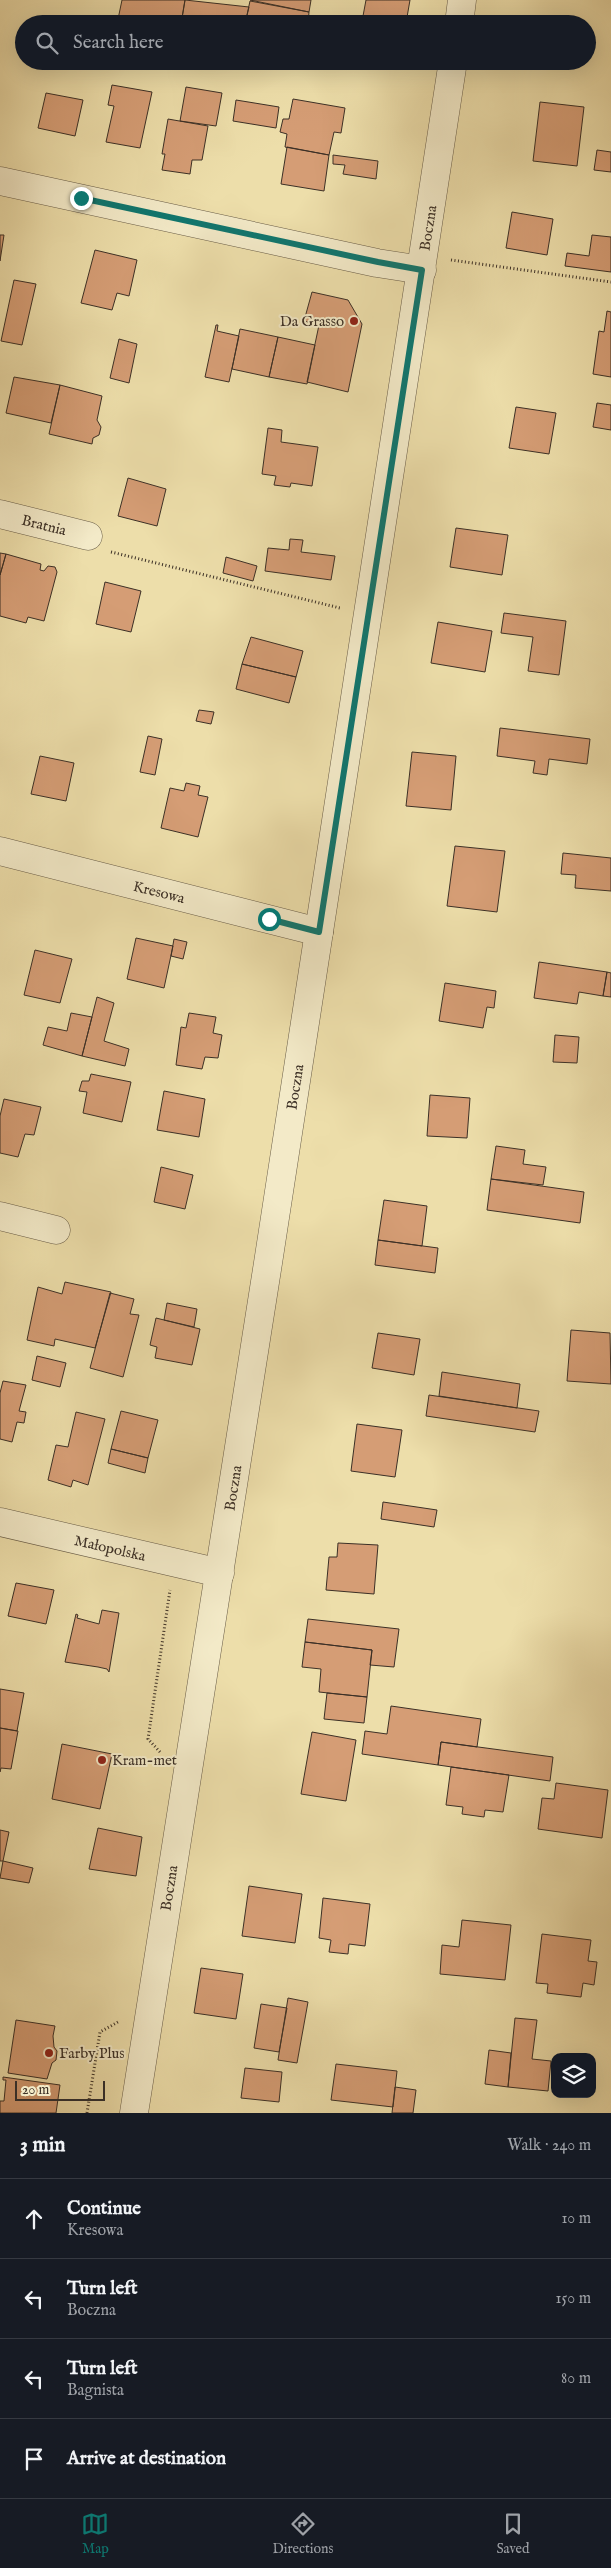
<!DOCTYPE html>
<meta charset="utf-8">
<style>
:root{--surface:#171b24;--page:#20242c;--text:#f1f3f6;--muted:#9ea1a6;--line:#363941;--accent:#0f766e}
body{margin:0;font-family:"IM FELL English",serif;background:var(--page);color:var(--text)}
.controls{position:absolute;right:15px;bottom:15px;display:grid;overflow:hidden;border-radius:10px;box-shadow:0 5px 20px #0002}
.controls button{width:45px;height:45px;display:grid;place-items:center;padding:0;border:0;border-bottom:1px solid var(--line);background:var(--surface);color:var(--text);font:25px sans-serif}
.scale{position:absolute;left:15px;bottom:12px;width:90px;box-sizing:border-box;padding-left:5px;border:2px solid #3c3026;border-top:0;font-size:14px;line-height:18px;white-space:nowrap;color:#3c3026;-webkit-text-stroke:4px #f3eac8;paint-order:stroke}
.stop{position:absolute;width:15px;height:15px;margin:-11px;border:4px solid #0f766e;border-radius:50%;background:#fff}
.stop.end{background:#0f766e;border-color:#fff;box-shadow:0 1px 5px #0008}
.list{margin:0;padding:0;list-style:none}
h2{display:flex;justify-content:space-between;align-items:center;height:65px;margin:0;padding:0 20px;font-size:21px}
h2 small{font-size:16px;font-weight:400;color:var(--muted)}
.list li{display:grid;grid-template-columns:32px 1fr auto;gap:15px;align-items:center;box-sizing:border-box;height:80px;padding:0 20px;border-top:1px solid var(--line)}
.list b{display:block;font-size:19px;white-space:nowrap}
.list p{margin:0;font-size:16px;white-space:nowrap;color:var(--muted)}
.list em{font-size:16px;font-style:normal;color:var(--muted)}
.icon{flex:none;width:28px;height:28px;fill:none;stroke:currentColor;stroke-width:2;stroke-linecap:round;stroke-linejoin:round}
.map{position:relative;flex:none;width:611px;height:2113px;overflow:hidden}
.search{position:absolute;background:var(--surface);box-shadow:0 5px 20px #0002;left:15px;right:15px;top:15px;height:55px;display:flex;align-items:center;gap:12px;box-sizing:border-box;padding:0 18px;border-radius:28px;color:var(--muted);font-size:19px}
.sheet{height:385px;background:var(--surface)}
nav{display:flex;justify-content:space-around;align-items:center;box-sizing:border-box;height:70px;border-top:1px solid var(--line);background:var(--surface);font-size:14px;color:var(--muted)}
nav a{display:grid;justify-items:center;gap:2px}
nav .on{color:var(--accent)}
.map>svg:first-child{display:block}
.building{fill:#d59d75;stroke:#3c3026}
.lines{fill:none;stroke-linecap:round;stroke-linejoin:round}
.minor-casing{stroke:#685c47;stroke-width:29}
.tertiary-casing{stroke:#685c47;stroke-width:29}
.path{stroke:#3c3026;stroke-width:3;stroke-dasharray:1 2.5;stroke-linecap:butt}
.minor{stroke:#f3eac8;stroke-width:28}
.tertiary{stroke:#f3eac8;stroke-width:28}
.route{stroke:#0f766e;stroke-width:6}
.poi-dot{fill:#8f2418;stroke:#f3eac8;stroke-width:2}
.labels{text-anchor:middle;stroke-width:4;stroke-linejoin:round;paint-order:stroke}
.street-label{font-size:15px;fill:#3c3026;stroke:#f3eac8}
.poi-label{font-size:15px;fill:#3c3026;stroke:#f3eac8;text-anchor:start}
</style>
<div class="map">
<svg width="611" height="2113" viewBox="0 0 611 2113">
<rect width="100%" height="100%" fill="#eddeaa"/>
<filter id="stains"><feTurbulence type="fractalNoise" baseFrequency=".004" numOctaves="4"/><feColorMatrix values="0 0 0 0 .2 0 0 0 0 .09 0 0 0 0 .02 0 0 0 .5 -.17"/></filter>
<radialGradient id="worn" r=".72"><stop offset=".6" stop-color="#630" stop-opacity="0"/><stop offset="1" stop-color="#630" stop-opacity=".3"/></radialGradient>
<path class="building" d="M 122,0 L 185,0 L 181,24 L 117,24 Z
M 185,0 L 249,7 L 245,24 L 181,24 Z
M 250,0 L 311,0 L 309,12 Z
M 366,0 L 410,0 L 406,23 L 363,16 Z
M 250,1 L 309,12 L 308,24 L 245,24 Z
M 178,61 L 200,61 L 199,65 Z
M 112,85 L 152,92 L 140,148 L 106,142 L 114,106 L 108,105 Z
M 186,87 L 222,93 L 216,126 L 180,121 Z
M 46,93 L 83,100 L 75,136 L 38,128 Z
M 293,99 L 345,108 L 341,133 L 334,132 L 329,155 L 285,147 L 287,134 L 280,132 L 283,119 L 289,119 Z
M 236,100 L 279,107 L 276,128 L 233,121 Z
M 540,102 L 584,107 L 577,166 L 533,161 Z
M 168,119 L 208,126 L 202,160 L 192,160 L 190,174 L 162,170 L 165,154 L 162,154 Z
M 287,147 L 329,155 L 324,191 L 281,184 Z
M 597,150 L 611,152 L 611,172 L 594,170 Z
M 333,155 L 378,161 L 376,179 L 343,174 L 345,165 L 333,164 Z
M 512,212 L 553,219 L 547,255 L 506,248 Z
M 0,235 L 4,235 L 0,261 Z
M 592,235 L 611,237 L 611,272 L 565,266 L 567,253 L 589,256 Z
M 95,250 L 137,260 L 129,296 L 117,293 L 112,310 L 81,303 Z
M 14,280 L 36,284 L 22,345 L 1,341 Z
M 312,292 L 348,300 L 362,324 L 348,392 L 307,382 L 319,325 L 304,321 Z
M 607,311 L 611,312 L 611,377 L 593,374 L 599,331 L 604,332 Z
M 216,325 L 218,325 L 217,331 L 239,336 L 229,382 L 205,377 Z
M 240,329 L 278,337 L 269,377 L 232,369 Z
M 278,337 L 315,345 L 307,384 L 269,377 Z
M 119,339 L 137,344 L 129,383 L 110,378 Z
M 14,377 L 60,385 L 51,423 L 6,413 Z
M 60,385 L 102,396 L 97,420 L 101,427 L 99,435 L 93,438 L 92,444 L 49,434 Z
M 597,403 L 611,405 L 611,430 L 593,427 Z
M 516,407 L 556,413 L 549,454 L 509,448 Z
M 268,428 L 282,430 L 281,442 L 318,447 L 312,486 L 291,483 L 290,487 L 274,485 L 276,476 L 262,474 Z
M 128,478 L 166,489 L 157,526 L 118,516 Z
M 456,528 L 508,535 L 502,575 L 450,567 Z
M 290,539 L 303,540 L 301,552 L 335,556 L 331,580 L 265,571 L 268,548 L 289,550 Z
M 0,553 L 6,554 L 0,575 Z
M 6,554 L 41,564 L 40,570 L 44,571 L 48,566 L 55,567 L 57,572 L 44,621 L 28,617 L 26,623 L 0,616 L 0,575 Z
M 226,557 L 257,566 L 253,581 L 223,573 Z
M 105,582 L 141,591 L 131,632 L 96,624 Z
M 504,613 L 566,621 L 559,675 L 528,671 L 533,637 L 501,633 Z
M 438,622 L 492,631 L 485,672 L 431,663 Z
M 251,637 L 303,651 L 296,677 L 242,664 Z
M 242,664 L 296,677 L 289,703 L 236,689 Z
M 199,710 L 214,712 L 211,724 L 196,721 Z
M 500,728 L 590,739 L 587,764 L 549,759 L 547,775 L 533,773 L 535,761 L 497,756 Z
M 148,736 L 162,739 L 155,775 L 140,772 Z
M 412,752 L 456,756 L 451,810 L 406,806 Z
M 40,756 L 74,763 L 66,801 L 31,794 Z
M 186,783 L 200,786 L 198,795 L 208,797 L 198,837 L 161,828 L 170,788 L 184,791 Z
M 455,846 L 505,851 L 497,912 L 447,906 Z
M 563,853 L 611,858 L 611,891 L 575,888 L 576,875 L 561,874 Z
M 136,938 L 173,946 L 164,988 L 127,979 Z
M 174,939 L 187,942 L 183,959 L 171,956 Z
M 35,950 L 72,959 L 60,1003 L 24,995 Z
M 539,962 L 607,972 L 603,996 L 579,992 L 577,1004 L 534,998 Z
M 607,972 L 611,973 L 611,997 L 603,996 Z
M 445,983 L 496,991 L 494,1008 L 487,1007 L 483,1028 L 439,1021 Z
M 97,997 L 114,1003 L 104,1041 L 129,1049 L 125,1066 L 82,1056 Z
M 71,1013 L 92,1017 L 82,1056 L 43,1045 L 48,1027 L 67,1031 Z
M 189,1013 L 216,1017 L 213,1033 L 222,1035 L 218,1058 L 205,1057 L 202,1069 L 176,1065 L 181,1027 L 186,1028 Z
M 555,1035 L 579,1037 L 577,1063 L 553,1062 Z
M 91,1074 L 131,1082 L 122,1122 L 83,1113 L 87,1092 L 79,1091 L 82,1081 L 89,1081 Z
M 164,1091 L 205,1099 L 199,1137 L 157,1130 Z
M 430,1095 L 470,1098 L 467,1138 L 427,1136 Z
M 4,1099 L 41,1107 L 34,1135 L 25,1134 L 18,1157 L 0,1153 L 0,1116 Z
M 496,1146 L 525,1150 L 523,1164 L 546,1167 L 543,1185 L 491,1179 Z
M 161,1167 L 193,1175 L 185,1209 L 154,1202 Z
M 491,1179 L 584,1192 L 580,1223 L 487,1210 Z
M 384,1200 L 427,1206 L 422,1246 L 378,1240 Z
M 378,1240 L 438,1248 L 435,1273 L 375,1265 Z
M 65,1282 L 111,1292 L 95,1348 L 55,1339 L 54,1346 L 27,1340 L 38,1287 L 62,1294 Z
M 110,1293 L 134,1299 L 130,1314 L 139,1315 L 123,1377 L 90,1368 Z
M 167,1303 L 197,1309 L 194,1327 L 164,1320 Z
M 156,1318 L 200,1329 L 192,1365 L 155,1358 L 157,1347 L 150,1345 Z
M 571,1330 L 610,1333 L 611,1384 L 567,1381 Z
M 378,1333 L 420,1339 L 414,1375 L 372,1368 Z
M 37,1356 L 66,1363 L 60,1387 L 32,1380 Z
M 442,1372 L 520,1384 L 517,1408 L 439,1396 Z
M 3,1381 L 26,1385 L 19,1411 L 26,1412 L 24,1423 L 17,1422 L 12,1442 L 0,1439 L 0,1393 Z
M 429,1395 L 539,1411 L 535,1432 L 426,1416 Z
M 121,1411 L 158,1420 L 148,1458 L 111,1449 Z
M 76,1412 L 105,1419 L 88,1485 L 73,1480 L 71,1487 L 48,1480 L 56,1445 L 68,1447 Z
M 357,1424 L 402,1430 L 395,1477 L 351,1471 Z
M 111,1449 L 148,1458 L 145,1473 L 108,1463 Z
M 383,1502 L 437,1510 L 434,1527 L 381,1519 Z
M 338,1543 L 378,1545 L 374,1594 L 326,1590 L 329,1557 L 337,1557 Z
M 16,1583 L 54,1590 L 46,1624 L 8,1616 Z
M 102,1610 L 119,1613 L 109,1672 L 107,1669 L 98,1667 L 65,1662 L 76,1614 L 78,1615 L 77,1618 L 99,1624 Z
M 308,1619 L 399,1629 L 394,1667 L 370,1665 L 372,1650 L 305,1642 Z
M 305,1642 L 372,1650 L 367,1697 L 319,1692 L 321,1669 L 302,1667 Z
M 0,1689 L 24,1693 L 17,1731 L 0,1728 Z
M 327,1693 L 367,1697 L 364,1723 L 324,1719 Z
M 391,1706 L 481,1719 L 477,1747 L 441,1742 L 438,1765 L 362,1754 L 365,1731 L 387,1734 Z
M 0,1728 L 18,1731 L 11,1769 L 1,1768 L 0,1772 Z
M 312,1732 L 356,1740 L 346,1801 L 301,1794 Z
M 441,1742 L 553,1757 L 550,1781 L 438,1765 Z
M 62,1744 L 112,1754 L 100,1809 L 52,1799 Z
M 451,1767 L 509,1775 L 503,1812 L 485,1810 L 484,1817 L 462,1814 L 463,1807 L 446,1805 Z
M 556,1783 L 608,1790 L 602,1838 L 538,1829 L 542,1798 L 554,1799 Z
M 98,1828 L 142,1837 L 136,1876 L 89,1869 Z
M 0,1830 L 9,1832 L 3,1861 L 0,1861 Z
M 3,1861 L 33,1868 L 29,1883 L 0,1878 Z
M 249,1886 L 302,1894 L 295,1943 L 242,1936 Z
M 323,1898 L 370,1904 L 365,1946 L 349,1944 L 348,1954 L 329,1952 L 331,1940 L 319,1938 Z
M 462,1920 L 511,1925 L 505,1980 L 440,1974 L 442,1945 L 459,1947 Z
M 542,1934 L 591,1940 L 588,1961 L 597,1962 L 594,1985 L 583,1983 L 581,1997 L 547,1993 L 548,1984 L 536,1983 Z
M 201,1968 L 243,1974 L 236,2019 L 194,2013 Z
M 288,1998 L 308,2002 L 297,2063 L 278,2060 Z
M 261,2004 L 287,2008 L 279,2052 L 254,2048 Z
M 515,2018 L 537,2020 L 532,2059 L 551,2061 L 548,2091 L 508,2087 Z
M 16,2020 L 55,2026 L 53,2036 L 54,2047 L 57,2051 L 56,2060 L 52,2063 L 47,2079 L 8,2073 Z
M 489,2050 L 511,2053 L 508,2087 L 485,2084 Z
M 336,2064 L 397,2071 L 393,2107 L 331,2100 Z
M 245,2068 L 282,2072 L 279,2102 L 241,2098 Z
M 3,2077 L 60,2085 L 56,2113 L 0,2113 L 0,2101 L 4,2101 L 6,2080 L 3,2080 Z
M 395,2087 L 416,2090 L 413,2113 L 392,2113 Z"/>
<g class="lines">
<defs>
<path id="minor" d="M 0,181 L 377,263 L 422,270
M 0,514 L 88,536
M 0,851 L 319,932
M 0,1216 L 56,1230
M 0,1522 L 220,1573"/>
<path id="tertiary" d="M 459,24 L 462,0
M 134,2113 L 268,1263 L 453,61"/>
</defs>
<use href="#minor" class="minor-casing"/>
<use href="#tertiary" class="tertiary-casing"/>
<path class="path" d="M 451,260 L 611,282
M 111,552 L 340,608
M 160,1752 L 148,1739 L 170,1590
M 87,2113 L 100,2032 L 118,2022"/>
<use href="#minor" class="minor"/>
<use href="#tertiary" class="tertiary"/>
</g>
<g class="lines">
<path class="route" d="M 81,198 L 378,262 L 422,270 L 319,932 L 269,919"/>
</g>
<g class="poi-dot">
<circle cx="354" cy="321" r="5"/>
<circle cx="102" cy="1760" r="5"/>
<circle cx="49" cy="2053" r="5"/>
</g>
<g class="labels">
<g class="street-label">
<text transform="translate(428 228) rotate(-81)" y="5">Boczna</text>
<text transform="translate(44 525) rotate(14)" y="5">Bratnia</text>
<text transform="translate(159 892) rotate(14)" y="5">Kresowa</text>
<text transform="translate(295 1087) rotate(-81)" y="5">Boczna</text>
<text transform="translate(233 1488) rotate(-81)" y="5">Boczna</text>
<text transform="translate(110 1548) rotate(13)" y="5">Małopolska</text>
<text transform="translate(169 1888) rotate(-81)" y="5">Boczna</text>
</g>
<g class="poi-label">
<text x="344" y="326" text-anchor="end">Da Grasso</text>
<text x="112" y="1765">Kram-met</text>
<text x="59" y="2058">Farby Plus</text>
</g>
</g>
<rect width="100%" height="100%" filter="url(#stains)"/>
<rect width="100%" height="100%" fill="url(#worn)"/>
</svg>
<div class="controls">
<button><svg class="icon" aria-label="layers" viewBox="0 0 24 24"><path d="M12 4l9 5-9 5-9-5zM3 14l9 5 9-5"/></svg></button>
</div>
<div class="scale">20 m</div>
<div class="stop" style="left:269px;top:919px"></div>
<div class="stop end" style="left:81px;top:198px"></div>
<div class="search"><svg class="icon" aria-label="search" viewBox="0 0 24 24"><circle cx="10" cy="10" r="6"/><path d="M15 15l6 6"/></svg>Search here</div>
</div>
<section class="sheet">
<h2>3 min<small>Walk · 240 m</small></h2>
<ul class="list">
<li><svg class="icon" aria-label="ahead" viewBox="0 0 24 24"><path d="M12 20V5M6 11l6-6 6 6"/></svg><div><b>Continue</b><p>Kresowa</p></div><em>10 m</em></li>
<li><svg class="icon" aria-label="left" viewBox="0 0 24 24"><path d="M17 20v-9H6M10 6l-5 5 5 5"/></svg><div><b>Turn left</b><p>Boczna</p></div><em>150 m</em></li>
<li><svg class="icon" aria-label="left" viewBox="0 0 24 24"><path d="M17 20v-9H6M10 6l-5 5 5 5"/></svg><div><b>Turn left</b><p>Bagnista</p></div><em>80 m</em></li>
<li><svg class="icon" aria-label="arrive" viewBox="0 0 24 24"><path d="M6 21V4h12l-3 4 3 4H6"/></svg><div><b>Arrive at destination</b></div></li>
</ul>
</section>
<nav>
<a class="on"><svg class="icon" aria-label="map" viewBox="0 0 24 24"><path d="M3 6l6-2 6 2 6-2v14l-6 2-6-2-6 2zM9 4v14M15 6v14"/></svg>Map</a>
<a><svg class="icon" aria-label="directions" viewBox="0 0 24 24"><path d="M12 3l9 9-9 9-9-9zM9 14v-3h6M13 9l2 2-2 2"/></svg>Directions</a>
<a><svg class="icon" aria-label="saved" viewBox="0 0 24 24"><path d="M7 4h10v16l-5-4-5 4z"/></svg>Saved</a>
</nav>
